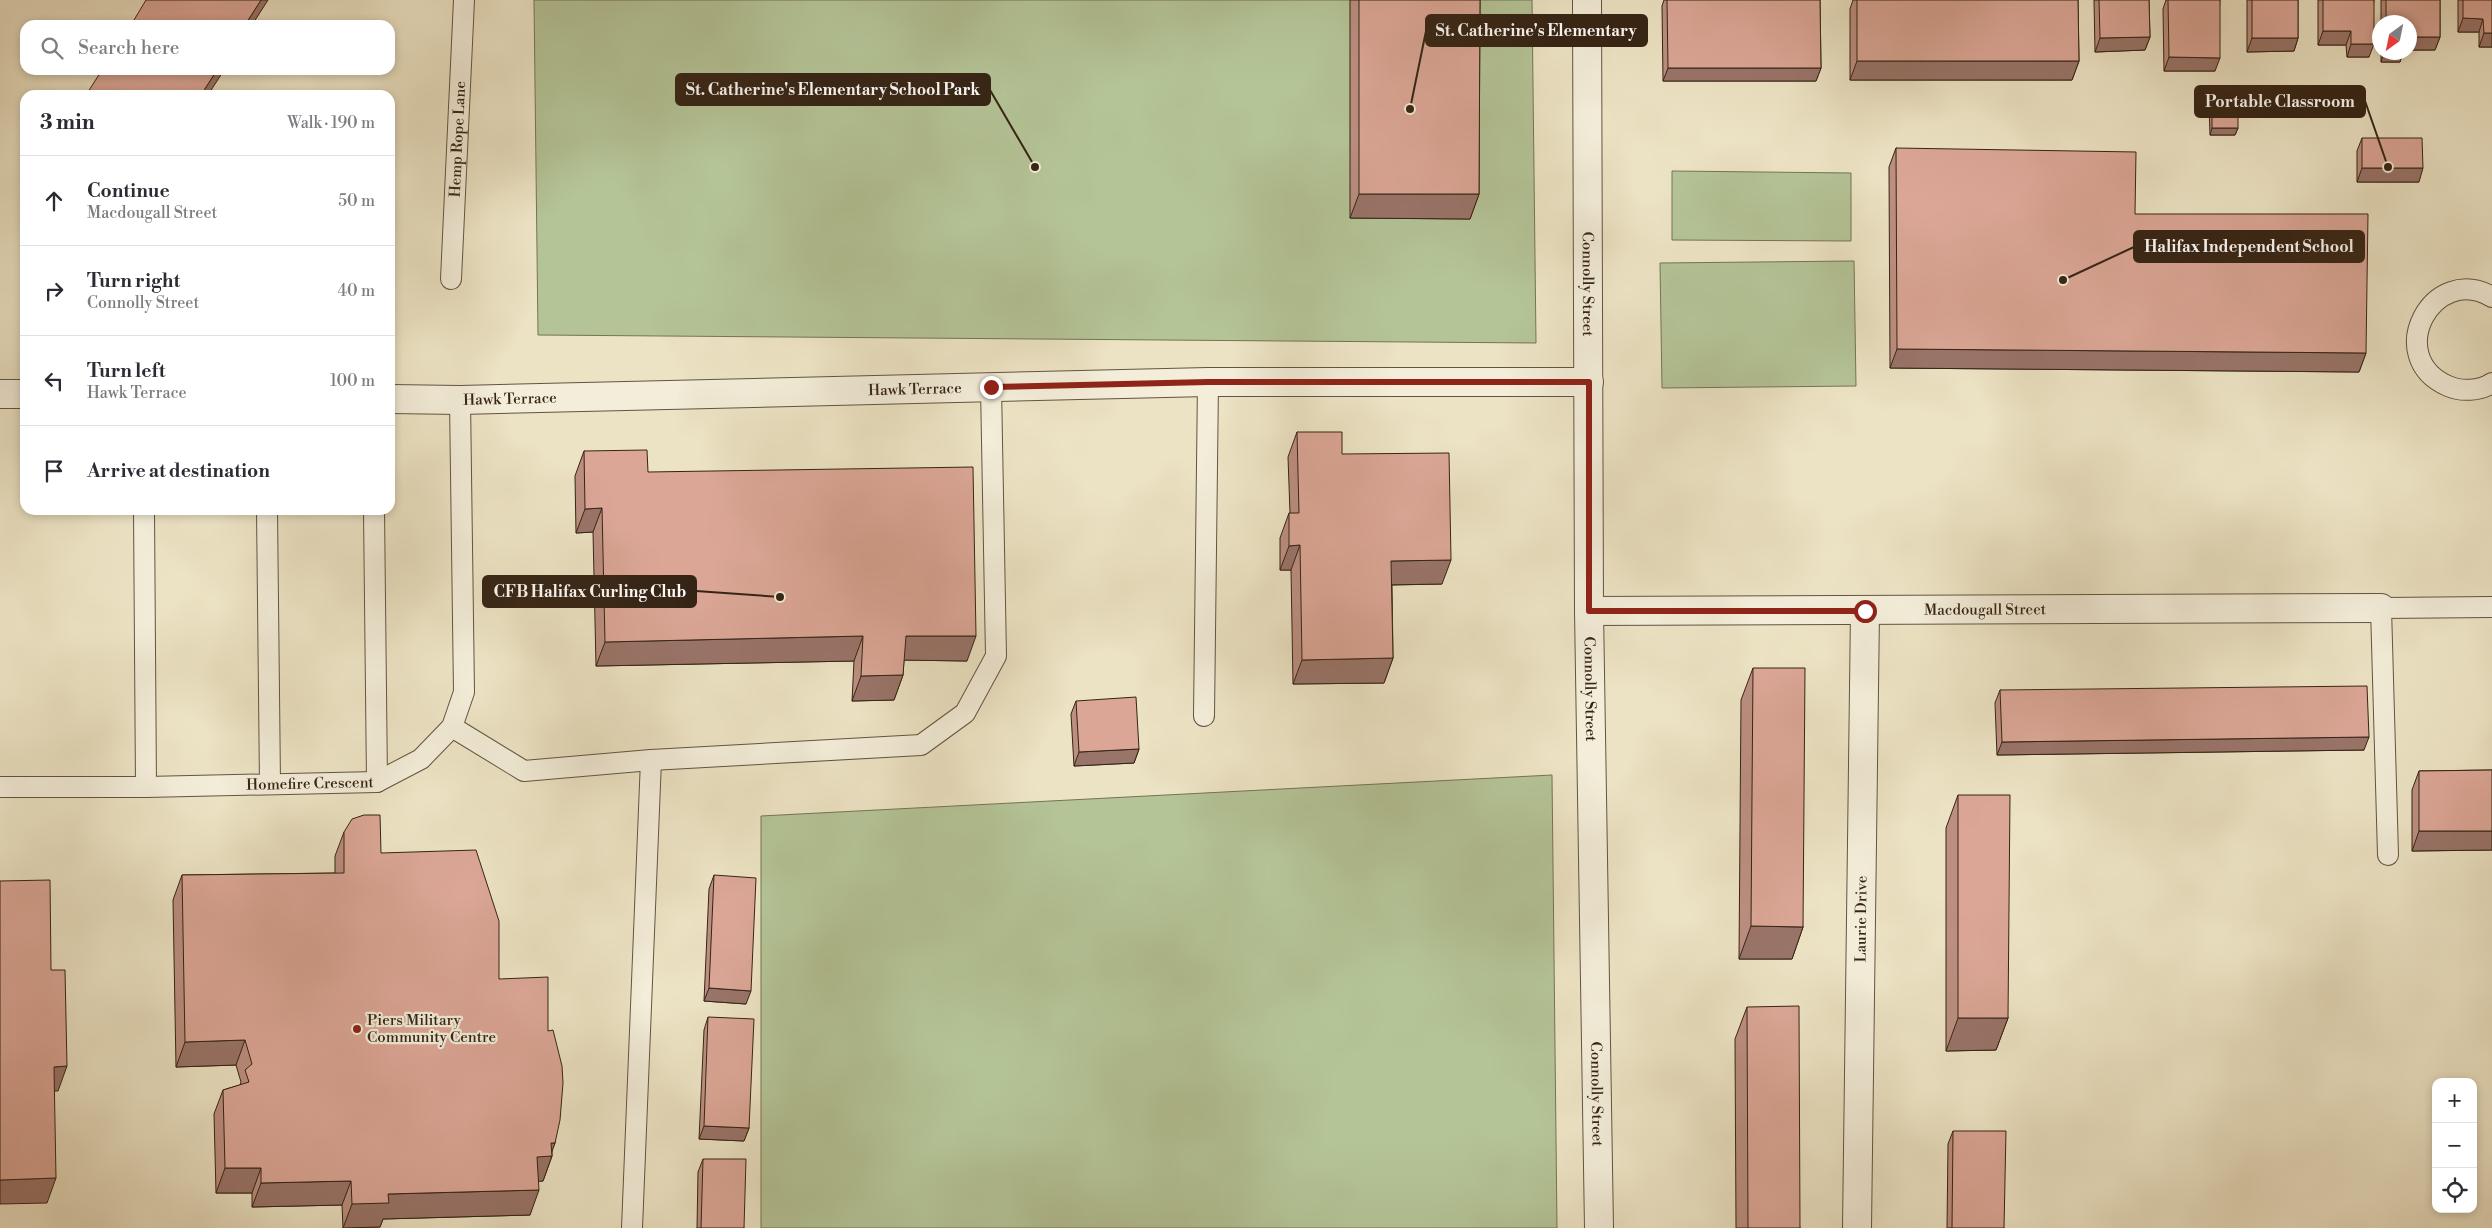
<!DOCTYPE html>
<meta charset="utf-8">
<style>
:root{--surface:#fff;--page:#f7f7f7;--text:#2b2b33;--muted:#7c7c81;--line:#e1e1e2}
body{margin:0;font-family:"Libre Bodoni",serif;background:var(--page);color:var(--text)}
.controls{position:absolute;right:15px;bottom:15px;display:grid;overflow:hidden;border-radius:10px;box-shadow:0 2px 8px #0003}
.controls button{width:45px;height:45px;display:grid;place-items:center;padding:0;border:0;border-bottom:1px solid var(--line);background:var(--surface);color:var(--text);font:25px sans-serif}
.compass{position:absolute;left:2372px;top:15px;width:45px;height:45px;border-radius:50%;background:var(--surface);box-shadow:0 2px 8px #0003;rotate:213deg}
.stop{position:absolute;width:15px;height:15px;margin:-11px;border:4px solid #8f2418;border-radius:50%;background:#fff}
.stop.end{background:#8f2418;border-color:#fff;box-shadow:0 1px 5px #0008}
.list{margin:0;padding:0;list-style:none}
h2{display:flex;justify-content:space-between;align-items:center;height:65px;margin:0;padding:0 20px;font-size:21px}
h2 small{font-size:16px;font-weight:400;color:var(--muted)}
.list li{display:grid;grid-template-columns:32px 1fr auto;gap:15px;align-items:center;box-sizing:border-box;height:90px;padding:0 20px;border-top:1px solid var(--line)}
.list b{display:block;font-size:19px;white-space:nowrap}
.list p{margin:0;font-size:16px;white-space:nowrap;color:var(--muted)}
.list em{font-size:16px;font-style:normal;color:var(--muted)}
.icon{flex:none;width:28px;height:28px;fill:none;stroke:currentColor;stroke-width:2;stroke-linecap:round;stroke-linejoin:round}
.map{position:relative;flex:none;width:2492px;height:1228px;overflow:hidden}
.search{position:absolute;background:var(--surface);box-shadow:0 2px 8px #0003;left:20px;top:20px;width:375px;height:55px;display:flex;align-items:center;gap:12px;box-sizing:border-box;padding:0 18px;border-radius:15px;color:var(--muted);font-size:19px}
.panel{position:absolute;background:var(--surface);box-shadow:0 2px 8px #0003;left:20px;top:90px;width:375px;height:425px;border-radius:15px}
.map>svg:first-child{display:block}
.green{fill:#b4c497;stroke:#747456}
.lines{fill:none;stroke-linecap:round;stroke-linejoin:round}
.lane-casing{stroke:#635441;stroke-width:22}
.street-casing{stroke:#635441;stroke-width:30}
.lane{stroke:#f3edd9;stroke-width:20}
.street{stroke:#f3edd9;stroke-width:28}
.wall{fill:#bc8f81;stroke:#352415}
.shaded-wall{fill:#997469;stroke:#352415}
.building{fill:#dba696;stroke:#352415}
.route{stroke:#8f2418;stroke-width:6}
.poi-dot{fill:#8f2418;stroke:#f3edd9;stroke-width:2}
.labels{text-anchor:middle;stroke-width:4.5;stroke-linejoin:round;paint-order:stroke}
.street-label{font-size:15px;fill:#352415;stroke:#f3edd9}
.poi-label{font-size:15px;fill:#352415;stroke:#f3edd9;text-anchor:start}
.leader{fill:none;stroke:#352415;stroke-width:2}
.callout-dot{fill:#352415;stroke:#f3edd9;stroke-width:2}
.callout{fill:#352415;stroke:#352415;stroke-width:2}
.callout-label{font-size:16px;text-anchor:middle;font-weight:bold;fill:#fff}
</style>
<div class="map">
<svg width="2492" height="1228" viewBox="0 0 2492 1228">
<rect width="100%" height="100%" fill="#ece3c4"/>
<filter id="stains"><feTurbulence type="fractalNoise" baseFrequency=".004" numOctaves="4"/><feColorMatrix values="0 0 0 0 .2 0 0 0 0 .09 0 0 0 0 .02 0 0 0 .5 -.17"/></filter>
<radialGradient id="worn" r=".72"><stop offset=".6" stop-color="#630" stop-opacity="0"/><stop offset="1" stop-color="#630" stop-opacity=".3"/></radialGradient>
<path class="green" d="M 534,0 L 1532,0 L 1536,343 L 538,335 Z
M 1672,171 L 1851,173 L 1851,241 L 1672,240 Z
M 1854,261 L 1856,386 L 1662,388 L 1660,263 Z
M 1552,775 L 1557,1228 L 761,1228 L 761,816 Z"/>
<g class="lines">
<defs>
<g id="lane">
<path id="s1" d="M 451,279 L 464,0"/>
<path d="M 2492,297 C 2433,262 2382,357 2448,386 C 2461,392 2480,391 2492,383"/>
<path d="M 144,510 L 146,787"/>
<path d="M 267,510 L 270,784"/>
<path d="M 374,510 L 377,782"/>
<path d="M 1204,716 L 1208,382"/>
<path d="M 452,727 L 524,771 L 651,760 L 921,745 L 965,713 L 996,656 L 991,387"/>
<path id="s2" d="M 0,787 L 146,787 L 377,782 L 421,759 L 452,727 L 464,692 L 460,400"/>
<path d="M 2388,855 L 2381,608 L 2492,607"/>
<path d="M 632,1228 L 651,760"/>
</g>
<g id="street">
<path id="s3" d="M 1587,0 L 1589,611 L 1599,1228"/>
<path d="M 0,394 L 25,394"/>
<path id="s4" d="M 390,399 L 460,400 L 1208,382 L 1589,382"/>
<path id="s5" d="M 1589,611 L 2381,608"/>
<path id="s6" d="M 1857,1228 L 1865,611"/>
</g>
</defs>
<use href="#lane" class="lane-casing"/>
<use href="#street" class="street-casing"/>
<use href="#lane" class="lane"/>
<use href="#street" class="street"/>
</g>
<path class="wall" d="M 1350,0 L 1480,0 L 1479,194 L 1470,219 L 1350,218 Z
M 1664,0 L 1820,0 L 1821,68 L 1816,81 L 1663,81 L 1662,6 Z
M 1853,0 L 2078,0 L 2079,61 L 2072,80 L 1850,80 L 1850,9 Z
M 2094,0 L 2149,0 L 2150,37 L 2145,50 L 2095,52 Z
M 2166,0 L 2220,0 L 2215,71 L 2164,71 L 2163,9 Z
M 2247,0 L 2298,0 L 2298,38 L 2294,51 L 2247,52 Z
M 2318,0 L 2374,0 L 2369,57 L 2347,57 L 2346,45 L 2318,45 Z
M 2381,0 L 2440,0 L 2440,37 L 2435,50 L 2410,50 L 2410,22 L 2381,22 Z
M 2458,0 L 2492,0 L 2492,47 L 2479,47 L 2479,32 L 2458,32 Z
M 2381,52 L 2403,52 L 2400,62 L 2381,62 Z
M 2212,98 L 2238,128 L 2235,135 L 2210,135 L 2209,105 Z
M 2362,138 L 2419,182 L 2357,182 L 2357,151 Z
M 1896,148 L 2135,214 L 2366,353 L 2359,372 L 1890,368 L 1889,167 Z
M 1297,432 L 1342,454 L 1442,584 L 1392,585 L 1393,658 L 1384,683 L 1293,684 L 1291,570 L 1280,570 L 1280,538 L 1289,513 L 1290,513 L 1288,457 Z
M 584,451 L 648,472 L 967,661 L 904,660 L 903,675 L 894,700 L 852,701 L 854,661 L 596,666 L 593,532 L 576,533 L 575,476 Z
M 1753,668 L 1803,927 L 1792,959 L 1739,959 L 1741,700 Z
M 2000,690 L 2364,750 L 1997,755 L 1995,703 Z
M 1076,701 L 1139,749 L 1134,763 L 1074,766 L 1071,714 Z
M 2492,770 L 2492,850 L 2412,851 L 2412,790 L 2419,771 Z
M 1958,795 L 2008,1018 L 1996,1050 L 1946,1051 L 1946,828 Z
M 344,832 L 381,853 L 548,1031 L 555,1143 L 552,1150 L 552,1156 L 543,1181 L 538,1181 L 530,1215 L 383,1219 L 380,1227 L 343,1228 L 342,1205 L 252,1207 L 252,1193 L 216,1193 L 214,1114 L 223,1090 L 240,1085 L 241,1082 L 236,1065 L 176,1067 L 173,900 L 182,875 L 335,873 L 335,856 Z
M 714,875 L 746,1004 L 704,1001 L 709,889 Z
M 1747,1007 L 1800,1228 L 1736,1228 L 1735,1039 Z
M 708,1017 L 749,1128 L 744,1141 L 699,1139 L 704,1030 Z
M 1953,1131 L 2004,1228 L 1947,1228 L 1948,1144 Z
M 703,1159 L 744,1228 L 697,1228 L 698,1172 Z"/>
<path class="shaded-wall" d="M 261,0 L 268,0 L 252,25 L 245,25 Z
M 2463,18 L 2483,19 L 2479,32 L 2458,32 Z
M 2323,31 L 2351,31 L 2346,45 L 2318,45 Z
M 2484,33 L 2492,33 L 2492,47 L 2479,47 Z
M 2150,37 L 2145,50 L 2095,52 L 2100,38 Z
M 2410,37 L 2440,37 L 2435,50 L 2410,50 Z
M 2252,38 L 2298,38 L 2294,51 L 2247,52 Z
M 2351,44 L 2374,44 L 2369,57 L 2347,57 Z
M 2384,52 L 2403,52 L 2400,62 L 2381,62 Z
M 2169,57 L 2220,58 L 2215,71 L 2164,71 Z
M 1857,61 L 2079,61 L 2072,80 L 1850,80 Z
M 1668,68 L 1821,68 L 1816,81 L 1663,81 Z
M 217,70 L 224,70 L 208,95 L 201,95 Z
M 2212,128 L 2238,128 L 2235,135 L 2210,135 Z
M 2362,168 L 2423,168 L 2419,182 L 2357,182 Z
M 1359,194 L 1479,194 L 1470,219 L 1350,218 Z
M 1897,349 L 2366,353 L 2359,372 L 1890,368 Z
M 602,508 L 593,532 L 576,533 L 585,509 Z
M 1300,545 L 1291,570 L 1280,570 L 1289,546 Z
M 1451,560 L 1442,584 L 1382,585 L 1391,561 Z
M 863,636 L 854,661 L 596,666 L 605,642 Z
M 906,636 L 976,636 L 967,661 L 897,660 Z
M 1393,658 L 1384,683 L 1293,684 L 1302,660 Z
M 903,675 L 894,700 L 852,701 L 861,676 Z
M 2369,737 L 2364,750 L 1997,755 L 2002,742 Z
M 1139,749 L 1134,763 L 1074,766 L 1079,752 Z
M 2419,831 L 2492,831 L 2492,850 L 2412,851 Z
M 1751,926 L 1803,927 L 1792,959 L 1739,959 Z
M 709,988 L 751,991 L 746,1004 L 704,1001 Z
M 1958,1018 L 2008,1018 L 1996,1050 L 1946,1051 Z
M 245,1040 L 236,1065 L 176,1067 L 185,1042 Z
M 67,1066 L 58,1091 L 45,1091 L 54,1067 Z
M 704,1126 L 749,1128 L 744,1141 L 699,1139 Z
M 551,1143 L 555,1143 L 550,1157 L 552,1156 L 543,1181 L 528,1182 L 537,1157 Z
M 225,1168 L 261,1168 L 252,1193 L 216,1193 Z
M 56,1178 L 47,1203 L 0,1204 L 0,1180 Z
M 351,1181 L 342,1205 L 252,1207 L 261,1183 Z
M 539,1190 L 530,1215 L 383,1219 L 380,1227 L 343,1228 L 352,1204 L 388,1194 Z"/>
<path class="building" d="M 146,0 L 261,0 L 245,25 L 131,25 Z
M 1359,0 L 1480,0 L 1479,194 L 1359,194 Z
M 1667,0 L 1820,0 L 1821,68 L 1668,68 Z
M 1857,0 L 2078,0 L 2079,61 L 1857,61 Z
M 2099,0 L 2149,0 L 2150,37 L 2100,38 Z
M 2168,0 L 2220,0 L 2220,58 L 2169,57 Z
M 2252,0 L 2298,0 L 2298,38 L 2252,38 Z
M 2323,0 L 2374,0 L 2374,44 L 2351,44 L 2351,31 L 2323,31 Z
M 2386,0 L 2440,0 L 2440,37 L 2410,37 L 2410,22 L 2386,22 Z
M 2463,0 L 2492,0 L 2492,33 L 2484,33 L 2483,19 L 2463,18 Z
M 102,70 L 217,70 L 201,95 L 86,95 Z
M 2212,98 L 2238,98 L 2238,128 L 2212,128 Z
M 2362,138 L 2422,138 L 2423,168 L 2362,168 Z
M 1896,148 L 2136,152 L 2135,214 L 2368,214 L 2366,353 L 1897,349 Z
M 1297,432 L 1342,432 L 1342,454 L 1449,453 L 1451,560 L 1391,561 L 1393,658 L 1302,660 L 1300,545 L 1289,546 L 1289,513 L 1299,513 Z
M 647,450 L 648,472 L 973,467 L 976,636 L 906,636 L 903,675 L 861,676 L 863,636 L 605,642 L 602,508 L 585,509 L 584,451 Z
M 1753,668 L 1805,668 L 1803,927 L 1751,926 Z
M 2367,686 L 2369,737 L 2002,742 L 2000,690 Z
M 1136,697 L 1139,749 L 1079,752 L 1076,701 Z
M 2492,770 L 2492,831 L 2419,831 L 2419,771 Z
M 1958,795 L 2010,795 L 2008,1018 L 1958,1018 Z
M 364,815 L 380,815 L 381,853 L 476,850 L 499,921 L 499,979 L 548,977 L 548,1031 L 553,1030 L 562,1066 L 563,1083 L 560,1120 L 555,1143 L 551,1143 L 552,1156 L 537,1157 L 539,1190 L 388,1194 L 389,1203 L 352,1204 L 351,1181 L 261,1183 L 261,1168 L 225,1168 L 223,1090 L 249,1082 L 245,1070 L 252,1064 L 245,1040 L 185,1042 L 182,875 L 344,873 L 344,832 L 352,819 Z
M 714,875 L 756,878 L 751,991 L 709,988 Z
M 50,880 L 51,970 L 65,970 L 67,1066 L 54,1067 L 56,1178 L 0,1180 L 0,881 Z
M 1799,1006 L 1800,1228 L 1748,1228 L 1747,1007 Z
M 708,1017 L 754,1019 L 749,1128 L 704,1126 Z
M 1953,1131 L 2006,1131 L 2004,1228 L 1952,1228 Z
M 703,1159 L 746,1159 L 744,1228 L 701,1228 Z"/>
<g class="lines">
<path class="route" d="M 991,387 L 1208,382 L 1589,382 L 1589,611 L 1865,611"/>
</g>
<circle class="poi-dot" cx="357" cy="1029" r="5"/>
<g class="labels">
<g class="street-label">
<text dy="5" stroke="none"><textPath href="#s1" startOffset="140">Hemp Rope Lane</textPath></text>
<text dy="5" stroke="none"><textPath href="#s3" startOffset="284">Connolly Street</textPath></text>
<text dy="5" stroke="none"><textPath href="#s4" startOffset="525">Hawk Terrace</textPath></text>
<text dy="5" stroke="none"><textPath href="#s4" startOffset="120">Hawk Terrace</textPath></text>
<text dy="5" stroke="none"><textPath href="#s5" startOffset="396">Macdougall Street</textPath></text>
<text dy="5" stroke="none"><textPath href="#s3" startOffset="689">Connolly Street</textPath></text>
<text dy="5" stroke="none"><textPath href="#s2" startOffset="310">Homefire Crescent</textPath></text>
<text dy="5" stroke="none"><textPath href="#s6" startOffset="309">Laurie Drive</textPath></text>
<text dy="5" stroke="none"><textPath href="#s3" startOffset="1094">Connolly Street</textPath></text>
</g>
<g class="poi-label">
<text x="367" y="1025">Piers Military<tspan x="367" dy="17">Community Centre</tspan></text>
</g>
</g>
<path class="leader" d="M1410 109L1426 31M1035 167L990 90M2388 167L2365 101M2063 280L2134 247M780 597L696 591"/>
<g class="callout-dot">
<circle cx="1410" cy="109" r="5"/>
<circle cx="1035" cy="167" r="5"/>
<circle cx="2388" cy="167" r="5"/>
<circle cx="2063" cy="280" r="5"/>
<circle cx="780" cy="597" r="5"/>
</g>
<g class="callout">
<rect x="1426" y="15" width="221" height="31" rx="5"/>
<rect x="676" y="74" width="314" height="31" rx="5"/>
<rect x="2195" y="86" width="170" height="31" rx="5"/>
<rect x="2134" y="231" width="230" height="31" rx="5"/>
<rect x="483" y="576" width="213" height="31" rx="5"/>
</g>
<g class="callout-label">
<text x="1536" y="36">St. Catherine's Elementary</text>
<text x="833" y="95">St. Catherine's Elementary School Park</text>
<text x="2280" y="107">Portable Classroom</text>
<text x="2249" y="252">Halifax Independent School</text>
<text x="590" y="597">CFB Halifax Curling Club</text>
</g>
<rect width="100%" height="100%" filter="url(#stains)"/>
<rect width="100%" height="100%" fill="url(#worn)"/>
</svg>
<div class="controls">
<button>+</button>
<button>−</button>
<button><svg class="icon" aria-label="locate" viewBox="0 0 24 24"><circle cx="12" cy="12" r="6"/><path d="M12 2v4M12 18v4M2 12h4M18 12h4"/></svg></button>
</div>
<svg class="compass" viewBox="-18 -18 36 36"><path d="M0-13l5 13h-10z" fill="#e53935"/><path d="M0 13l5-13h-10z" fill="#7c7c81"/></svg>
<div class="stop" style="left:1865px;top:611px"></div>
<div class="stop end" style="left:991px;top:387px"></div>
<div class="search"><svg class="icon" aria-label="search" viewBox="0 0 24 24"><circle cx="10" cy="10" r="6"/><path d="M15 15l6 6"/></svg>Search here</div>
<section class="panel">
<h2>3 min<small>Walk · 190 m</small></h2>
<ul class="list">
<li><svg class="icon" aria-label="ahead" viewBox="0 0 24 24"><path d="M12 20V5M6 11l6-6 6 6"/></svg><div><b>Continue</b><p>Macdougall Street</p></div><em>50 m</em></li>
<li><svg class="icon" aria-label="right" viewBox="0 0 24 24"><path d="M7 20v-9h11M14 6l5 5-5 5"/></svg><div><b>Turn right</b><p>Connolly Street</p></div><em>40 m</em></li>
<li><svg class="icon" aria-label="left" viewBox="0 0 24 24"><path d="M17 20v-9H6M10 6l-5 5 5 5"/></svg><div><b>Turn left</b><p>Hawk Terrace</p></div><em>100 m</em></li>
<li><svg class="icon" aria-label="arrive" viewBox="0 0 24 24"><path d="M6 21V4h12l-3 4 3 4H6"/></svg><div><b>Arrive at destination</b></div></li>
</ul>
</section>
</div>
